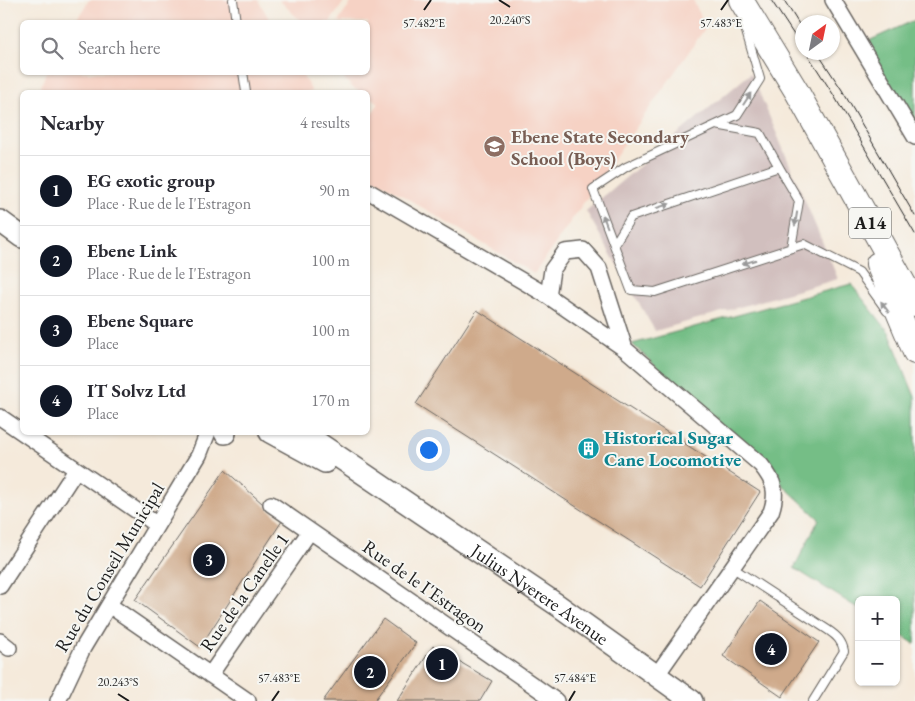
<!DOCTYPE html>
<meta charset="utf-8">
<style>
:root{--surface:#fff;--page:#f7f7f7;--text:#2b2b33;--muted:#7c7c81;--line:#e1e1e2;--accent:#111827}
body{margin:0;font-family:"EB Garamond",serif;background:var(--page);color:var(--text)}
.controls{position:absolute;right:15px;bottom:15px;display:grid;overflow:hidden;border-radius:8px;box-shadow:0 1px 4px #0004}
.controls button{width:45px;height:45px;display:grid;place-items:center;padding:0;border:0;border-bottom:1px solid var(--line);background:var(--surface);color:var(--text);font:25px sans-serif}
.compass{position:absolute;left:795px;top:15px;width:45px;height:45px;border-radius:50%;background:var(--surface);box-shadow:0 1px 4px #0004;rotate:33deg}
.you{position:absolute;left:428px;top:449px;width:18px;height:18px;margin:-12px;border:4px solid #fff;border-radius:50%;background:#1a73e8;box-shadow:0 0 0 8px #1a73e833}
.badge{display:grid;place-items:center;width:32px;height:32px;border-radius:50%;background:var(--accent);color:#fff;font-size:16px;font-weight:700}
.pin{position:absolute;translate:-50% -50%;border:2px solid #fff;box-shadow:0 1px 5px #0006}
.list{margin:0;padding:0;list-style:none}
h2{display:flex;justify-content:space-between;align-items:center;height:65px;margin:0;padding:0 20px;font-size:21px}
h2 small{font-size:16px;font-weight:400;color:var(--muted)}
.list li{display:grid;grid-template-columns:32px 1fr auto;gap:15px;align-items:center;box-sizing:border-box;height:70px;padding:0 20px;border-top:1px solid var(--line)}
.list b{display:block;font-size:19px;white-space:nowrap}
.list p{margin:0;font-size:16px;white-space:nowrap;color:var(--muted)}
.list em{font-size:16px;font-style:normal;color:var(--muted)}
.icon{flex:none;width:28px;height:28px;fill:none;stroke:currentColor;stroke-width:2;stroke-linecap:round;stroke-linejoin:round}
.map{position:relative;flex:none;width:915px;height:701px;overflow:hidden}
.search{position:absolute;background:var(--surface);box-shadow:0 1px 4px #0004;left:20px;top:20px;width:350px;height:55px;display:flex;align-items:center;gap:12px;box-sizing:border-box;padding:0 18px;border-radius:8px;color:var(--muted);font-size:19px}
.panel{position:absolute;background:var(--surface);box-shadow:0 1px 4px #0004;left:20px;top:90px;width:350px;height:345px;border-radius:8px}
.map>svg:first-child{display:block}
.built{fill:#f6d2c4}
.industrial{fill:#d1bfbe}
.forest{fill:#74be86;stroke:#486d51}
.building{fill:#cfaa8b}
.lines{fill:none;stroke-linecap:round;stroke-linejoin:round}
.lane-casing{stroke:#68645f;stroke-width:10}
.street-casing{stroke:#68645f;stroke-width:18}
.secondary-casing{stroke:#68645f;stroke-width:24}
.primary-casing{stroke:#68645f;stroke-width:26}
.lane{stroke:#fff;stroke-width:8}
.street{stroke:#fff;stroke-width:15}
.secondary{stroke:#fff;stroke-width:21}
.primary{stroke:#fff;stroke-width:24}
.tram{stroke:#1c1c1c;stroke-width:1}
.oneway{fill:#999}
.ticks{fill:none;stroke:#1c1c1c;stroke-width:2}
.labels{text-anchor:middle;stroke-width:4;stroke-linejoin:round;paint-order:stroke}
.shield{fill:#f6f6f2;stroke:#5d5d5c;stroke-width:1}
.shield-label{font-size:18px;font-weight:bold;fill:#1c1c1c}
.education-label{font-size:19px;font-weight:bold;fill:#785e54;stroke:#f6f6f2;text-anchor:start}
.culture-label{font-size:19px;font-weight:bold;fill:#0d838f;stroke:#f6f6f2;text-anchor:start}
.street-label{font-size:19px;fill:#1c1c1c;stroke:#f6f6f2}
.ticks-label{font-size:12px;text-anchor:middle;fill:#1c1c1c;stroke:#f6f6f2;stroke-width:4;stroke-linejoin:round;paint-order:stroke}
</style>
<div class="map">
<svg width="915" height="701" viewBox="0 0 915 701">
<rect width="100%" height="100%" fill="#f6f6f2"/>
<filter id="ink" filterUnits="userSpaceOnUse"><feTurbulence type="fractalNoise" baseFrequency=".02" numOctaves="2"/><feDisplacementMap in="SourceGraphic" scale="10" xChannelSelector="R" yChannelSelector="G"/><feConvolveMatrix kernelMatrix="1 2 1 2 8 2 1 2 1" color-interpolation-filters="sRGB"/></filter>
<filter id="wash" filterUnits="userSpaceOnUse"><feTurbulence type="fractalNoise" baseFrequency=".0096" numOctaves="4" result="noise"/><feDisplacementMap in="SourceGraphic" scale="20" xChannelSelector="R" yChannelSelector="G"/><feGaussianBlur stdDeviation="1.12" result="paint"/><feColorMatrix in="noise" values="0 0 0 0 0 0 0 0 0 0 0 0 0 0 0 0 0 1.4 0 .05"/><feComposite in="paint" operator="in"/></filter>
<g filter="url(#wash)">
<rect width="100%" height="100%" fill="#f5eadb"/>
<path class="built" d="M 89,0 L 258,0 L 271,22 L 75,22 Z
M 279,0 L 345,0 L 330,22 L 302,22 Z
M 353,0 L 693,0 L 706,27 L 534,274 L 368,175 L 368,119 L 379,103 L 368,96 L 368,92 L 361,92 L 353,88 L 339,73 L 368,72 L 368,22 L 338,22 Z
M 46,72 L 301,73 L 310,88 L 311,92 L 39,92 Z"/>
<path class="industrial" d="M 751,73 L 838,279 L 655,331 L 586,211 Z"/>
<path class="forest" d="M 915,20 L 915,128 L 866,42 Z
M 851,284 L 889,332 L 915,397 L 915,644 L 896,632 L 896,600 L 859,600 L 859,609 L 794,568 L 819,519 L 632,344 Z"/>
<g id="blocks">
<path class="building" d="M 477,310 L 760,492 L 700,586 L 416,404 Z
M 225,470 L 282,521 L 200,647 L 135,600 Z
M 760,601 L 819,642 L 782,697 L 723,656 Z
M 383,619 L 416,643 L 374,701 L 323,701 Z
M 433,646 L 492,681 L 480,701 L 397,701 Z"/>
</g>
</g>
<g filter="url(#ink)">
<use href="#blocks" fill-opacity="0" stroke="#68645f" stroke-width="1"/>
<g class="lines">
<defs>
<path id="lane" d="M 233,0 L 236,22
M 743,21 L 760,79 L 737,115 L 626,167 L 593,189 L 631,290 L 655,292 L 804,244 L 859,272 L 887,311
M 243,72 L 246,92
M 716,125 L 760,133 L 779,167
M 614,245 L 631,217 L 779,167 L 799,201 L 791,248
M 733,568 L 828,630 C 837,636 842,641 844,651 L 813,701"/>
<path id="street" d="M 833,0 L 915,137
M 368,191 L 548,296
M 625,349 L 548,296 L 552,270 L 565,252 L 583,250 L 599,268 L 625,349 L 761,465 C 774,481 778,492 771,512 L 656,676
M 0,417 L 156,524
M 271,504 L 556,701
M 0,586 L 76,470
M 109,605 L 248,701
M 0,641 L 9,648
M 210,675 L 310,531
M 58,701 L 83,648 L 199,455 L 208,432"/>
<g id="secondary">
<path d="M 0,221 L 22,237"/>
<path d="M 270,432 L 325,462"/>
<path id="s1" d="M 302,432 L 559,606 L 692,701"/>
<path d="M 225,433 L 225,432"/>
</g>
<path id="primary" d="M 741,0 L 797,92 L 915,304
M 878,264 L 915,352"/>
</defs>
<use href="#lane" class="lane-casing"/>
<use href="#street" class="street-casing"/>
<use href="#secondary" class="secondary-casing"/>
<use href="#primary" class="primary-casing"/>
<use href="#lane" class="lane"/>
<use href="#street" class="street"/>
<use href="#secondary" class="secondary"/>
<use href="#primary" class="primary"/>
<path class="tram" d="M 771,0 L 802,47
M 784,0 L 802,29
M 806,52 L 833,94 L 915,234
M 817,52 L 842,90 L 915,216"/>
</g>
<defs><path id="oneway-solid" d="M-6-.8H1V-3.2L6.5 0L1 3.2V.8H-6Z" transform="scale(1.25)"/></defs>
<g class="oneway">
<use href="#oneway-solid" transform="translate(747 99) rotate(-57)"/>
<use href="#oneway-solid" transform="translate(663 206) rotate(-18)"/>
<use href="#oneway-solid" transform="translate(796 219) rotate(99)"/>
<use href="#oneway-solid" transform="translate(605 221) rotate(-111)"/>
<use href="#oneway-solid" transform="translate(749 262) rotate(162)"/>
<use href="#oneway-solid" transform="translate(885 307) rotate(-126)"/>
</g>
</g>
<path class="ticks" d="M 499,0 L 510,7M 424,10 L 431,0M 721,10 L 728,0M 118,694 L 129,701M 272,701 L 279,691M 569,701 L 575,691"/>
<defs>
<symbol id="school-disc" viewBox="-11 -11 22 22"><circle r="9.5" fill="#8d6e63" stroke="#f6f6f2"/><path d="M0-5L7-2L0 1L-7-2ZM-4 1L0 2.5L4 1V4Q0 6-4 4Z" fill="#fff"/></symbol>
<symbol id="building-disc" viewBox="-11 -11 22 22"><circle r="9.5" fill="#0f9aa8" stroke="#f6f6f2"/><path d="M-4-6H4V6H1V3H-1V6H-4ZM-2.5-4.3h1.7v1.8h-1.7ZM.8-4.3h1.7v1.8H.8ZM-2.5-1h1.7V.8h-1.7ZM.8-1h1.7V.8H.8Z" fill="#fff"/></symbol>
</defs>
<g fill-rule="evenodd">
<use href="#school-disc" x="482" y="134" width="25" height="25"/>
<use href="#building-disc" x="576" y="436" width="25" height="25"/>
</g>
<g class="labels">
<rect class="shield" x="849" y="207.5" width="42" height="31" rx="4"/>
<g class="shield-label">
<text x="870" y="229">A14</text>
</g>
<g class="education-label">
<text x="511" y="143">Ebene State Secondary<tspan x="511" dy="22">School (Boys)</tspan></text>
</g>
<g class="culture-label">
<text x="604" y="444">Historical Sugar<tspan x="604" dy="22">Cane Locomotive</tspan></text>
</g>
<g class="street-label">
<text transform="translate(109 567) rotate(-59)" y="7">Rue du Conseil Municipal</text>
<text transform="translate(425 586) rotate(35)" y="7">Rue de le I'Estragon</text>
<text transform="translate(244 592) rotate(-55)" y="7">Rue de la Canelle 1</text>
<text dy="7" stroke="none"><textPath href="#s1" startOffset="288">Julius Nyerere Avenue</textPath></text>
</g>
</g>
<g class="ticks-label">
<text x="510" y="24">20.240°S</text>
<text x="424" y="27">57.482°E</text>
<text x="721" y="27">57.483°E</text>
<text x="279" y="682">57.483°E</text>
<text x="575" y="682">57.484°E</text>
<text x="118" y="686">20.243°S</text>
</g>
</svg>
<div class="controls">
<button>+</button>
<button>−</button>
</div>
<svg class="compass" viewBox="-18 -18 36 36"><path d="M0-13l5 13h-10z" fill="#e53935"/><path d="M0 13l5-13h-10z" fill="#7c7c81"/></svg>
<div class="you"></div>
<div class="pin badge" style="left:442px;top:664px">1</div>
<div class="pin badge" style="left:370px;top:672px">2</div>
<div class="pin badge" style="left:209px;top:560px">3</div>
<div class="pin badge" style="left:771px;top:649px">4</div>
<div class="search"><svg class="icon" aria-label="search" viewBox="0 0 24 24"><circle cx="10" cy="10" r="6"/><path d="M15 15l6 6"/></svg>Search here</div>
<section class="panel">
<h2>Nearby<small>4 results</small></h2>
<ul class="list">
<li><span class="badge">1</span><div><b>EG exotic group</b><p>Place · Rue de le I'Estragon</p></div><em>90 m</em></li>
<li><span class="badge">2</span><div><b>Ebene Link</b><p>Place · Rue de le I'Estragon</p></div><em>100 m</em></li>
<li><span class="badge">3</span><div><b>Ebene Square</b><p>Place</p></div><em>100 m</em></li>
<li><span class="badge">4</span><div><b>IT Solvz Ltd</b><p>Place</p></div><em>170 m</em></li>
</ul>
</section>
</div>
